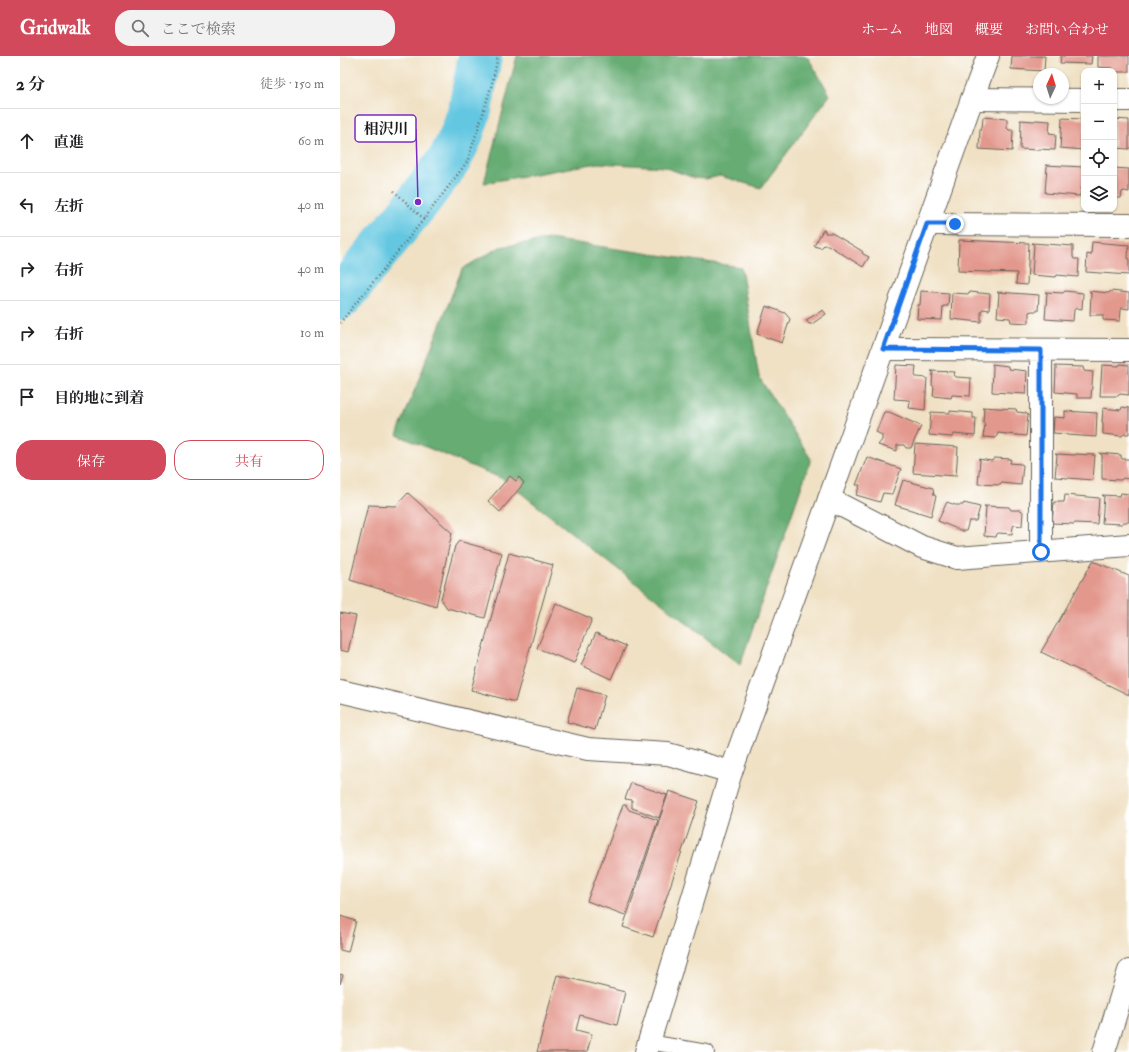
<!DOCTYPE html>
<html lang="ja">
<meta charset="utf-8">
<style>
:root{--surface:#fff;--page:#f2f2f2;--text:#202124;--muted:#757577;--line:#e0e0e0;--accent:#d1495b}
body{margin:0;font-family:"IM FELL Double Pica","Noto Serif JP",serif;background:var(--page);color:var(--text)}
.controls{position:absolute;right:12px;top:12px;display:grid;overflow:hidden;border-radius:8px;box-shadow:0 1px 3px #0004}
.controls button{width:36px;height:36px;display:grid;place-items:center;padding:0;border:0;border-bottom:1px solid var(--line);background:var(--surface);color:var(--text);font:20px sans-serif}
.compass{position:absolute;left:693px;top:12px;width:36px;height:36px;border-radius:50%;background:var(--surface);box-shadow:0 1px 3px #0004;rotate:4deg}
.stop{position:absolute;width:12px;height:12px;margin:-9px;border:3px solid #1a73e8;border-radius:50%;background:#fff}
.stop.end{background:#1a73e8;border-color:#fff;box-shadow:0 1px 4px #0008}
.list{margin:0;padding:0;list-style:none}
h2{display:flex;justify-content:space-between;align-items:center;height:52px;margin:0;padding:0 16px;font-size:17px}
h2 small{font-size:13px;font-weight:400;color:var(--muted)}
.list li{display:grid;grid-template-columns:26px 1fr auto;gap:12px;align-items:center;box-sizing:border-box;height:64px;padding:0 16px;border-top:1px solid var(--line)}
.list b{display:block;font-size:15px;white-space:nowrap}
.list em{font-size:13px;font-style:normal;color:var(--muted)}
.actions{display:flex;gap:8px;padding:12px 16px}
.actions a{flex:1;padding:9px 0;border:1px solid var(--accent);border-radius:16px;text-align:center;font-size:14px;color:var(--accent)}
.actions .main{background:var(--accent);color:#fff}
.icon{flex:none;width:22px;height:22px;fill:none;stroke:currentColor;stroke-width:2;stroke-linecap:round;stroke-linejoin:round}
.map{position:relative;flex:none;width:789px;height:996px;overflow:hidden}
header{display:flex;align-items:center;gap:24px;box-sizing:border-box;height:56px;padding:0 20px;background:var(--accent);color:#fff}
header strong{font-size:19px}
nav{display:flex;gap:22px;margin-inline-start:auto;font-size:14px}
.search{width:280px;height:36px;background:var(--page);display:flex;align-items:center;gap:10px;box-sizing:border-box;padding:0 14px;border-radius:16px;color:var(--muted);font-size:15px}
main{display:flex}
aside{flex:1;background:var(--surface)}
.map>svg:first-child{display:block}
.forest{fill:#66ac73;stroke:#416448}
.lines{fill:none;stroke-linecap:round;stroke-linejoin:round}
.river{stroke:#63c7e1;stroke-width:44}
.building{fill:#e3988d}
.service-casing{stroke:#666157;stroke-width:16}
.minor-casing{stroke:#666157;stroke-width:24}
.tertiary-casing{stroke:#666157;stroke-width:24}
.path{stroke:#666157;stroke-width:2.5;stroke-dasharray:1 3;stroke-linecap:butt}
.service{stroke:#fff;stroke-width:14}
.minor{stroke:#fff;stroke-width:22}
.tertiary{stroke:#fff;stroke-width:22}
.route{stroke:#1a73e8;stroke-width:5}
.leader{fill:none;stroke:#7b2cbf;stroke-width:1.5}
.callout-dot{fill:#7b2cbf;stroke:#fff;stroke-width:1.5}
.callout{fill:#fff;stroke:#7b2cbf;stroke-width:1.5}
.callout-label{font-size:15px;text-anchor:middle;font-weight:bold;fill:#1c1c1c}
</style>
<header>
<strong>Gridwalk</strong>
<div class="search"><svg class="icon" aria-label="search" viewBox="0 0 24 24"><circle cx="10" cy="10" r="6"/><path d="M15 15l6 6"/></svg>ここで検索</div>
<nav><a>ホーム</a><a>地図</a><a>概要</a><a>お問い合わせ</a></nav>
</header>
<main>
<aside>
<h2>2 分<small>徒歩 · 150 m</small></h2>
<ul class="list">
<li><svg class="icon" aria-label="ahead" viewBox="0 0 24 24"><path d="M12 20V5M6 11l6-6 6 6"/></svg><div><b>直進</b></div><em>60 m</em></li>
<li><svg class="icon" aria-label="left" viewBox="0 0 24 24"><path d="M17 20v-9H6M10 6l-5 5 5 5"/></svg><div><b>左折</b></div><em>40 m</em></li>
<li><svg class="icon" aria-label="right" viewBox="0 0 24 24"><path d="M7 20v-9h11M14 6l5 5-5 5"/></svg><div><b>右折</b></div><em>40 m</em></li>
<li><svg class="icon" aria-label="right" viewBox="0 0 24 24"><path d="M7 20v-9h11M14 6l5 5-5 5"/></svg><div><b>右折</b></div><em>10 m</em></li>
<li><svg class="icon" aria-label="arrive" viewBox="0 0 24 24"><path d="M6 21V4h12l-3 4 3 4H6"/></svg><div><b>目的地に到着</b></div></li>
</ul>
<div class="actions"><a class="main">保存</a><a>共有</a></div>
</aside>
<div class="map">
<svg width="789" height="996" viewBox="0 0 789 996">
<rect width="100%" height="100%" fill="#fff"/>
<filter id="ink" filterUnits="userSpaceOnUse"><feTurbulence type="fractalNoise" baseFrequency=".025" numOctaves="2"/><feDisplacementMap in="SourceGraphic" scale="8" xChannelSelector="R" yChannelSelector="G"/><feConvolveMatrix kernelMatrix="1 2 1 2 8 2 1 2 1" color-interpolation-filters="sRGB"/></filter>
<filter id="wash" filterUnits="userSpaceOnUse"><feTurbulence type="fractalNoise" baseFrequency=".012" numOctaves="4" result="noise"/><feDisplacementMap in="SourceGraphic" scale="16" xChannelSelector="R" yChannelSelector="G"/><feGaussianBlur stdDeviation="0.9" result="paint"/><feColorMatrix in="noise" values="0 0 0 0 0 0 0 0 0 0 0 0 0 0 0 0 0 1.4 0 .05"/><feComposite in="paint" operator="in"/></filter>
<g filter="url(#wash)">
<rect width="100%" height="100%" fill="#f0e1c4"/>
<path class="forest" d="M 177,0 L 465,0 L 469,3 L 490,39 L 421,132 L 380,120 L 366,123 L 354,122 L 324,111 L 258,107 L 144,127 Z
M 209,183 L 401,211 L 419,321 L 471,403 L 400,609 L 163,423 L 57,379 L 122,213 L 160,191 Z"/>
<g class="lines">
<path class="river" d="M 0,242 L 78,146 L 110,103 L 121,80 L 130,54 L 140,0"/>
</g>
<g id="blocks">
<path class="building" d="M 672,0 L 705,0 L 704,15 L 671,13 Z
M 721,0 L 752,0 L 751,8 L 720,7 Z
M 758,0 L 789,0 L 789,16 L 774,16 L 772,15 L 772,12 L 758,11 Z
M 643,61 L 667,63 L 667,72 L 669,74 L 673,74 L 672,95 L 639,93 L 640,73 L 642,72 Z
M 721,62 L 744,63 L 744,94 L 720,92 L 722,63 Z
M 774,63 L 789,64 L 789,93 L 774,92 Z
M 680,64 L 694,65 L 696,64 L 710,65 L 709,77 L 716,78 L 715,94 L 699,93 L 698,94 L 680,93 L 681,66 Z
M 705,109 L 744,111 L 744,133 L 741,132 L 740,140 L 705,137 L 707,110 Z
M 774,112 L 789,113 L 789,136 L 784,135 L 782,136 L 781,142 L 774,142 Z
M 483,174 L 485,174 L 485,177 L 492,177 L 522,195 L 523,198 L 529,201 L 523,211 L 488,189 L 484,189 L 481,192 L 474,190 Z
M 619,184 L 689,187 L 687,229 L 676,228 L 677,217 L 618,215 Z
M 752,186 L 789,189 L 788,202 L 789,204 L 789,219 L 746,216 L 747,198 L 751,199 Z
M 692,187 L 733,190 L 733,201 L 734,203 L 739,203 L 738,221 L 717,219 L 716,221 L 692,219 L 694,189 Z
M 581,235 L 609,237 L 608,250 L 603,250 L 602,264 L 577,263 L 578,249 L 580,249 Z
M 725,235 L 743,237 L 742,253 L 736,252 L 734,254 L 733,265 L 705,263 L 707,237 L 705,236 L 723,237 Z
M 749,235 L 769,237 L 771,235 L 789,237 L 789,253 L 782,252 L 781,254 L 780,265 L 763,264 L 763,259 L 750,259 L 751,237 Z
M 630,236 L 650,238 L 649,254 L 643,253 L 641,255 L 641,266 L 611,263 L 612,237 L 629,238 Z
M 657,236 L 699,239 L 698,255 L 692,255 L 689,256 L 689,267 L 671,266 L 670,262 L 657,261 L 659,238 Z
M 426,250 L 445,257 L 450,263 L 442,287 L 417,278 Z
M 483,254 L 486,258 L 472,268 L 469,268 L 466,264 Z
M 652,308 L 668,310 L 668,312 L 669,313 L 687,315 L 686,338 L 652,336 L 653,310 Z
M 780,308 L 789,309 L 789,339 L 780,338 L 778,340 L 760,340 L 762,309 L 779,310 Z
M 556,309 L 576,310 L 575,319 L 576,321 L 587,322 L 585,354 L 569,352 L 570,345 L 568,344 L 554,343 Z
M 714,310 L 743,311 L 744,315 L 753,316 L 751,342 L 737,342 L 737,338 L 715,336 L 716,311 Z
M 591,315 L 615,316 L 614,319 L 616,321 L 631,322 L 630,340 L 612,339 L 611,342 L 593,340 L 594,331 L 592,329 L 593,316 Z
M 642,351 L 676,353 L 677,356 L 686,357 L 688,359 L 686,380 L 658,377 L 656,382 L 643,381 L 645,368 L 643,367 L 644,352 Z
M 782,351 L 789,352 L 789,378 L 784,378 L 782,380 L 763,378 L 763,367 L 762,366 L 763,352 L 781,354 Z
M 610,355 L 633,357 L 633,362 L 636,362 L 635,380 L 614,378 L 612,381 L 589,379 L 591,356 L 610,357 Z
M 725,355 L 757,357 L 756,381 L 727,379 L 726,378 L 713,377 L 714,361 L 725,362 Z
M 544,356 L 549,356 L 581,370 L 571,392 L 566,392 L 564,389 L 557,389 L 557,395 L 538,389 L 542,384 L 542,379 L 536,376 Z
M 575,388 L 618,391 L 616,420 L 573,417 Z
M 759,397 L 781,399 L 781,401 L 782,403 L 789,403 L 789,423 L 783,422 L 781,424 L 762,423 L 762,399 Z
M 715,398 L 735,399 L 736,398 L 755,399 L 753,424 L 715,421 L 717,399 Z
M 527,401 L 561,413 L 552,438 L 543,437 L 540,446 L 516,439 L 520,429 L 516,429 Z
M 654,402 L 671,403 L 670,407 L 681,408 L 683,409 L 681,429 L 662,427 L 660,429 L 638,428 L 640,404 L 638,403 L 652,405 Z
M 170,420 L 176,425 L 179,421 L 184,427 L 160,456 L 148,445 Z
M 563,424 L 593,432 L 594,439 L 596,440 L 591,460 L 555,449 Z
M 68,437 L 112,477 L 96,550 L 10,524 L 28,449 L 56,450 Z
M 781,437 L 789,438 L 789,466 L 784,466 L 782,468 L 762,467 L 764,440 L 762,439 L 780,440 Z
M 725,439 L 759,442 L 757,468 L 735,467 L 734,468 L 712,467 L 714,446 L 724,446 Z
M 607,446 L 615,449 L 623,449 L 624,447 L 640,451 L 636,465 L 629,465 L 626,475 L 622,475 L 598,465 Z
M 644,450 L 669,451 L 671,454 L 681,454 L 683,456 L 682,470 L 674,469 L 673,471 L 672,478 L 658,477 L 657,478 L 656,481 L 644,480 L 646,451 Z
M 119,485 L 162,497 L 145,562 L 107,552 L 101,543 L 115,490 Z
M 169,497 L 213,509 L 175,646 L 131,634 Z
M 753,505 L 789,520 L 789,639 L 701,596 Z
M 216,547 L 252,563 L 234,607 L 197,592 Z
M 0,557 L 16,560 L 8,596 L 0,594 Z
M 256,577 L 286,590 L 271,623 L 241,609 Z
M 237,632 L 265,639 L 255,674 L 227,666 Z
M 291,727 L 327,739 L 319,762 L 292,752 L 292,744 L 285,743 Z
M 329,735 L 359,745 L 313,881 L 283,871 Z
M 283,749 L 286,749 L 289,754 L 318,764 L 285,859 L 247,845 Z
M 0,860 L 16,865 L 8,896 L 0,894 Z
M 0,918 L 3,919 L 0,928 Z
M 217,919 L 285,936 L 277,969 L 240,959 L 236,974 L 252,978 L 247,996 L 197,996 Z"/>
</g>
</g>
<g filter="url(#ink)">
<use href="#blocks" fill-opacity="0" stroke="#666157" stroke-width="1"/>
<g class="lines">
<defs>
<path id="service" d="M 309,986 L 367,996"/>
<path id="minor" d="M 632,43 L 744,44
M 774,44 L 789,44
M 587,168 L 789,169
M 543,293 L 789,294
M 701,294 L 701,496
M 489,443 L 582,491 L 617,502 L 789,489
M 0,635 L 248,693 L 328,698 L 391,716
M 764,996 L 789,915"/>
<path id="tertiary" d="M 306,996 L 391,716 L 543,293 L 632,43 L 648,0"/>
</defs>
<use href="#service" class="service-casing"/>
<use href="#minor" class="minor-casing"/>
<use href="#tertiary" class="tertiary-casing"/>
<path class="path" d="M 54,135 L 84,163
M 0,267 L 84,163 L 127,106 L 141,64 L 153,24 L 158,0"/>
<use href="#service" class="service"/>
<use href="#minor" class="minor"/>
<use href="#tertiary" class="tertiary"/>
</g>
</g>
<g class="lines" filter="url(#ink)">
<path class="route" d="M 615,168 L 587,168 L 543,293 L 701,294 L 701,496"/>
</g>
<path class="leader" d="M78 146L76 73"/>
<circle class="callout-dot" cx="78" cy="146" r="4"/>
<rect class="callout" x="15" y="59" width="61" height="27" rx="4"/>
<g class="callout-label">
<text x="46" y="78">相沢川</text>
</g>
</svg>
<div class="controls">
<button>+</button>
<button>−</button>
<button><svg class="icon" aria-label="locate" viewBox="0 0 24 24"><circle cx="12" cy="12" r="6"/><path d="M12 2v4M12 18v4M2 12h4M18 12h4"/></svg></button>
<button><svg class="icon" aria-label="layers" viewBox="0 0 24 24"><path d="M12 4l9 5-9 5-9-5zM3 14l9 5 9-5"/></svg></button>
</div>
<svg class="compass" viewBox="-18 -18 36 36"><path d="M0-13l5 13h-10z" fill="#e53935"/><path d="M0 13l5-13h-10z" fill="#757577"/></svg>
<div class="stop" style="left:701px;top:496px"></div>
<div class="stop end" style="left:615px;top:168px"></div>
</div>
</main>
